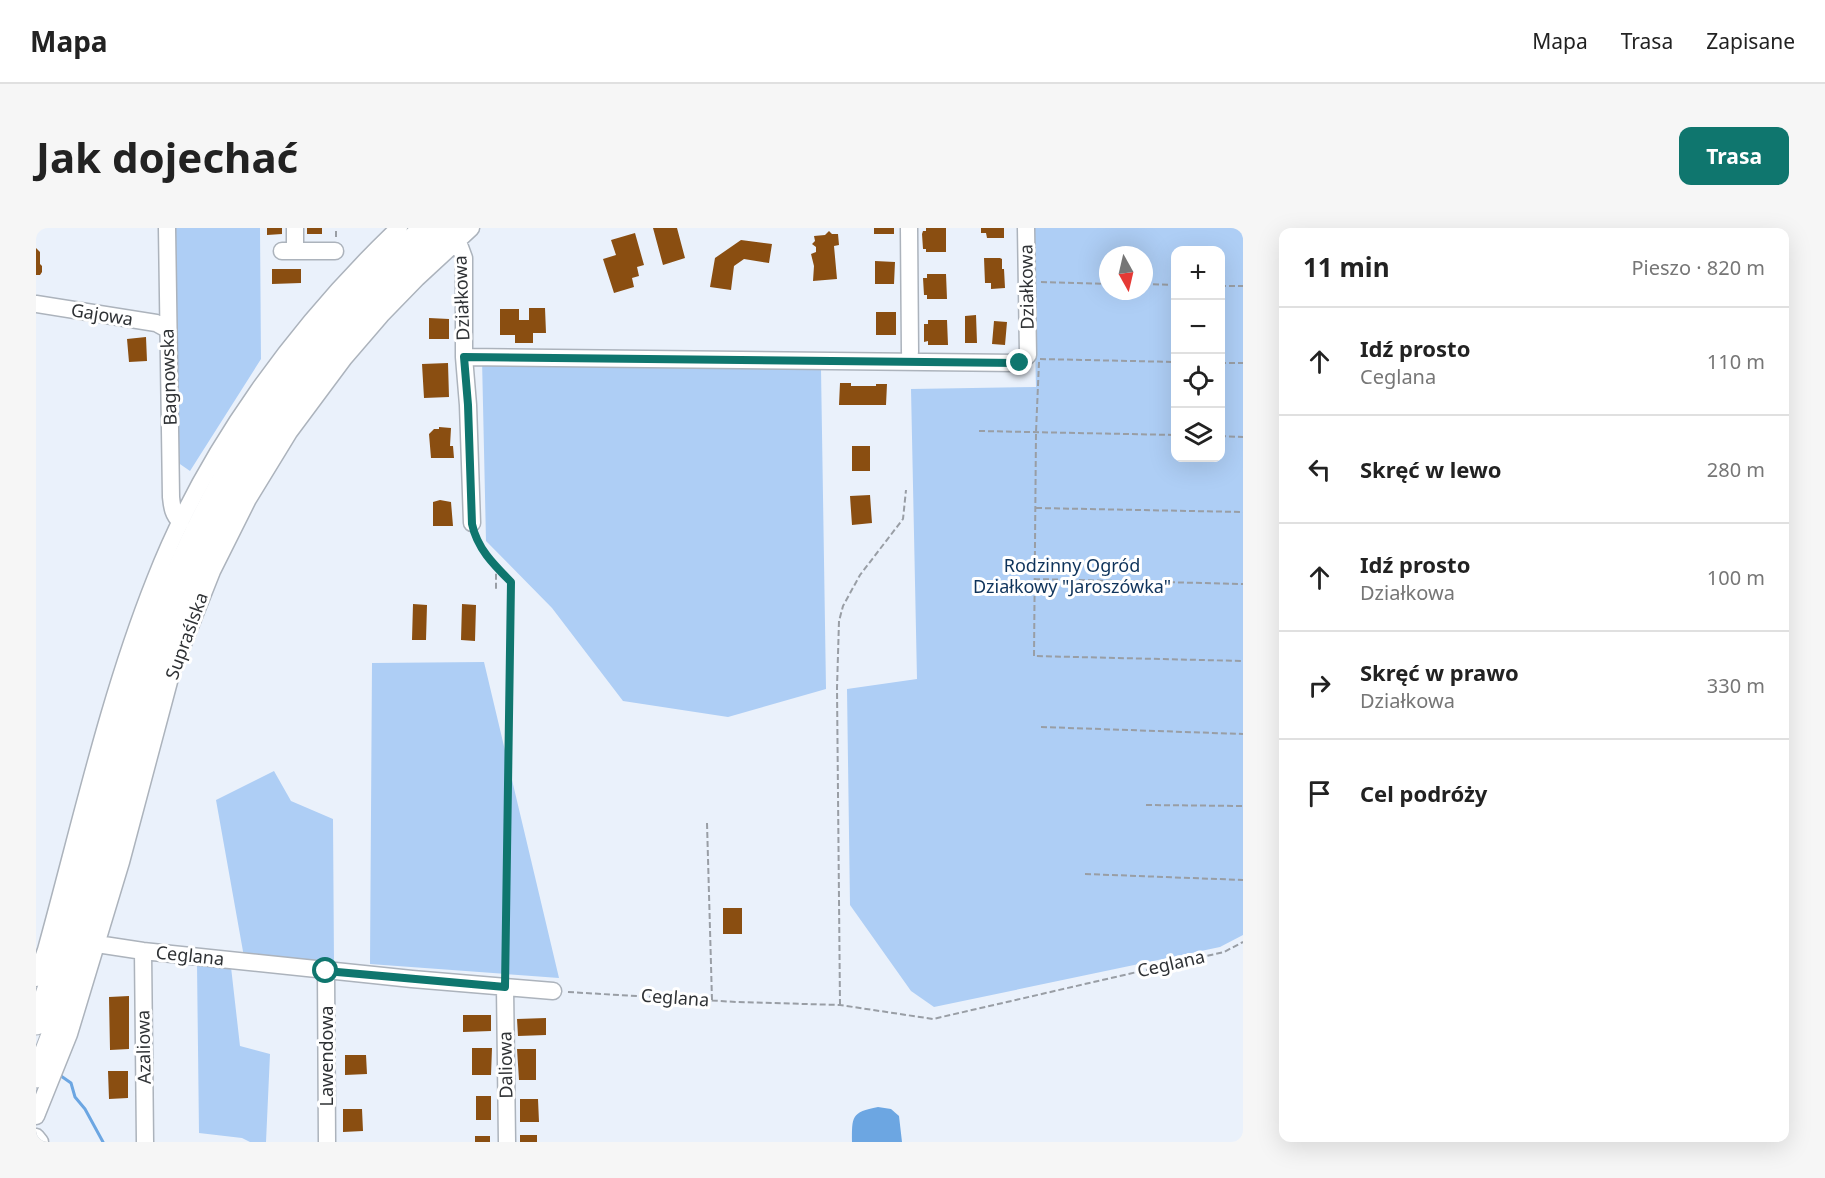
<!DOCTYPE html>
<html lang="pl">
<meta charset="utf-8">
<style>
:root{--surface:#fff;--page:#f6f6f6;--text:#222;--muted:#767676;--line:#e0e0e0;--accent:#0f766e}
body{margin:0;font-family:"Noto Sans",sans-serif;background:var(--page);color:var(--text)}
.controls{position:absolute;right:18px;top:18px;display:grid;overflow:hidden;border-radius:12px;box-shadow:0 6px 24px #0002}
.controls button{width:54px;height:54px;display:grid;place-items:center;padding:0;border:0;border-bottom:2px solid var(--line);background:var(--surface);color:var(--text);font:30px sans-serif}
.compass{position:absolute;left:1063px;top:18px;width:54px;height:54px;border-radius:50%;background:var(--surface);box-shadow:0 6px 24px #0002;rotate:172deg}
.stop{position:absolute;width:18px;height:18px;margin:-14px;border:4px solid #0f766e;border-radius:50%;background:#fff}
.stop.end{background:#0f766e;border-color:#fff;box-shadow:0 2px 6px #0008}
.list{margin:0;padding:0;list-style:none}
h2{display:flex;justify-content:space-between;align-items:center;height:78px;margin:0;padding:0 24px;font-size:26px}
h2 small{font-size:20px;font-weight:400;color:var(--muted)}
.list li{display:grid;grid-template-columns:39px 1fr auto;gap:18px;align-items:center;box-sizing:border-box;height:108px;padding:0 24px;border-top:2px solid var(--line)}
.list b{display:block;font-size:22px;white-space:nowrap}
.list p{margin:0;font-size:20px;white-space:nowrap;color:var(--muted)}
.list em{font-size:20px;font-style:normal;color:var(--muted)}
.icon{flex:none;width:33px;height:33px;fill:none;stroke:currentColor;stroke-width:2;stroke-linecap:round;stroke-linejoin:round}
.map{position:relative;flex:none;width:1207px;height:914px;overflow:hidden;border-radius:12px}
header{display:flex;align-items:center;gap:36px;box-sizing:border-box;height:84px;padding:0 30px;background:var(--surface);border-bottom:2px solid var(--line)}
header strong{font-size:28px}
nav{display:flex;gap:33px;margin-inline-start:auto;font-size:21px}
.intro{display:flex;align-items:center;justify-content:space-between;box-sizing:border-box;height:144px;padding:0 36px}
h1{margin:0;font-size:42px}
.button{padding:15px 27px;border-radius:12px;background:var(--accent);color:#fff;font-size:21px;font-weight:700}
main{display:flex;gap:36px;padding:0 36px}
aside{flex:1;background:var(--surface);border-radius:12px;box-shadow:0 6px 24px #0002}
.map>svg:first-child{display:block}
.green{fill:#aecef5;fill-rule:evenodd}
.water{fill:#6ca6e2}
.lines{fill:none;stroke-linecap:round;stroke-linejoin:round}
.stream{stroke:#6ca6e2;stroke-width:3}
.building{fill:#8a4e11}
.minor-casing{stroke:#acb3bc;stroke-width:19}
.major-casing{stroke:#acb3bc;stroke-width:23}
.path{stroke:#999ea5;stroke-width:2;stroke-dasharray:6 3;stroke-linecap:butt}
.minor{stroke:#fff;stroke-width:16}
.major{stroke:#fff;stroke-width:21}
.route{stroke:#0f766e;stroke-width:8}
.labels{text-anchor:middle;stroke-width:6;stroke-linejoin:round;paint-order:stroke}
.street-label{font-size:18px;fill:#2f3235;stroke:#fff}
.park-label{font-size:18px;fill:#0e335b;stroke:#fff}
</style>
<header>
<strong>Mapa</strong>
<nav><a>Mapa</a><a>Trasa</a><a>Zapisane</a></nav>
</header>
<div class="intro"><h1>Jak dojechać</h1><a class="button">Trasa</a></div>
<main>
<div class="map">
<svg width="1207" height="914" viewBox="0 0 1207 914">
<rect width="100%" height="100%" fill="#eaf1fb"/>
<path class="green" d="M 134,0 L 224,0 L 225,131 L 154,243 L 141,234 Z
M 996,0 L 1207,0 L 1207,707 L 1184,719 L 898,779 L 875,763 L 814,677 L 811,461 L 881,451 L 875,161 L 1000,159 ZM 1140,22 L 1184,22 L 1184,230 L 1140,230 ZM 1072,27 L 1108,27 L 1108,63 L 1072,63 Z
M 446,131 L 785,141 L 790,461 L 692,489 L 587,473 L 516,380 L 450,313 Z
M 448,434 L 523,750 L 334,736 L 336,435 Z
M 238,543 L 255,573 L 297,591 L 298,737 L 208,729 L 180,572 Z
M 161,736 L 195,739 L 204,818 L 234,826 L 230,914 L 214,914 L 206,910 L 163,905 Z"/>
<path class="water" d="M 842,879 L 855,881 L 863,888 L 866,914 L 816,914 C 816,889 815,884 842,879 Z"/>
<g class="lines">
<path class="stream" d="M 25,848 L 35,855 L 39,869 L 49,881 L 67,914"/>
</g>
<path class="building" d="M 231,0 L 246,0 L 246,6 L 231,7 Z
M 271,0 L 286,0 L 286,6 L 271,6 Z
M 617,0 L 641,0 L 649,30 L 627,37 Z
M 838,0 L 858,0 L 858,6 L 838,6 Z
M 890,0 L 910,0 L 910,24 L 890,24 L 890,21 L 887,21 L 886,6 L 887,3 L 890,3 Z
M 945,0 L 968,0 L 968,10 L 951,10 L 950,5 L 945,5 Z
M 793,3 L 796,6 L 802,6 L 803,17 L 798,18 L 801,51 L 777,53 L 778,38 L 775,26 L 780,24 L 780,19 L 776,16 L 779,13 L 778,8 L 789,7 Z
M 599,5 L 608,37 L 601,39 L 603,48 L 596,50 L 598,59 L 578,65 L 567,31 L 580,27 L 575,12 Z
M 705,12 L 736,16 L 733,35 L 708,31 L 698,38 L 695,62 L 674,59 L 679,30 Z
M 0,20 L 4,24 L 4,36 L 6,38 L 6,44 L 4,47 L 0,47 Z
M 948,30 L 964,30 L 966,31 L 966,41 L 968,41 L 969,60 L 955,61 L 955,55 L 949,55 Z
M 839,33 L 859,34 L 858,56 L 839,56 Z
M 236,41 L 265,41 L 265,55 L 236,56 Z
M 891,46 L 910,46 L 911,71 L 891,71 L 891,67 L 888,67 L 887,50 L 891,50 Z
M 493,80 L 509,80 L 510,105 L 497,105 L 497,115 L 479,115 L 479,107 L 464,107 L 464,81 L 483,81 L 483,92 L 493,92 Z
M 840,84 L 860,84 L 860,107 L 840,107 Z
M 940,87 L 941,115 L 929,115 L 929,88 Z
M 393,90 L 413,91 L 413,111 L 393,111 Z
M 892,92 L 911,92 L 912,117 L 892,117 L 892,113 L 888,114 L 888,96 L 892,96 Z
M 958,93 L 971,94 L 969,117 L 956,116 Z
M 110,109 L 111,133 L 93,134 L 91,111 Z
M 412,135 L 413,169 L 388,170 L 386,136 Z
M 804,155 L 815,155 L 815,158 L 840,158 L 840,156 L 851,156 L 850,177 L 803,177 Z
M 403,199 L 415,200 L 414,218 L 417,218 L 418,230 L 395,230 L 393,206 L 398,201 L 403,201 Z
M 816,218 L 834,218 L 834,243 L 816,243 Z
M 834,267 L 836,295 L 816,297 L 814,268 Z
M 404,272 L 415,274 L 417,298 L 397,298 L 397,274 Z
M 377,376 L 391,377 L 390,412 L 376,412 Z
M 426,376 L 440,377 L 439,413 L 425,412 Z
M 687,680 L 706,680 L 706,706 L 687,706 Z
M 93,768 L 93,821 L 74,822 L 73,769 Z
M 427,787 L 455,787 L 455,803 L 427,804 Z
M 510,790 L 510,807 L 482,808 L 481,791 Z
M 436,820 L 456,820 L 455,847 L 436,847 Z
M 481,821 L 500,821 L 500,852 L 483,852 Z
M 309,827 L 330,827 L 331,846 L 309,847 Z
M 72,843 L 92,843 L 92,870 L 73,871 Z
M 440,868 L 455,868 L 455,892 L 440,892 Z
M 484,871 L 502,871 L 503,894 L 484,894 Z
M 307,881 L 326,881 L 327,903 L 307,904 Z
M 484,907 L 501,907 L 501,914 L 484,914 Z
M 439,908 L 454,908 L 454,914 L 439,914 Z"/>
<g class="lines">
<defs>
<path id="minor" d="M 131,0 L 135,269 C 136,279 137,287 145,294
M 259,0 L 259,23
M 873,0 L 874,124
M 421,11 L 428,30 L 428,129 L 432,177 L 436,295
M 246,23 L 299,23
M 0,76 L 120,95 L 131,101
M 428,129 L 984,135 L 992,127 L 990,0
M 61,716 L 107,723 L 376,751 L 517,763
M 107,723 L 109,914
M 290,743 L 291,914
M 0,750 L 10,722 C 44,599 72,470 119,352 C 170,221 261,97 363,0
M 469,759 L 471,914
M 0,888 L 33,806 L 85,634 L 135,446 L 176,343 L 212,271 L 253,204 L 308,130 L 345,87 L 381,50 L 435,0
M 0,909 L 4,914"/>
<path id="major" d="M 0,796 C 9,769 19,742 28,714 C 55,623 75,530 103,439 C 110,418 120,397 128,376 C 187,227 270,109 388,0
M 0,849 L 25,783 L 45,719 L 122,441 L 165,334 L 200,261 L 240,197 L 299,117 L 371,39 L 413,0"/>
</defs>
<use href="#minor" class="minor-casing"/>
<use href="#major" class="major-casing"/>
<path class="path" d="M 300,9 L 300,0
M 1005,54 L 1072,56
M 1108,56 L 1140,57
M 1184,58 L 1207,58
M 1004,131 L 1140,134
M 1003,134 L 1000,204 L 998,428 L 1207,433
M 1184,135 L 1207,135
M 943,203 L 1140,207
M 1184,208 L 1207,209
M 1000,280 L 1207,284
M 438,307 L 460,342 L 460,361
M 457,335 L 475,354 L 469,745
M 998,351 L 1207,356
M 1005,499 L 1207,506
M 1110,577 L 1207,578
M 671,595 L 676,772
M 1049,646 L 1207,652
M 532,764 L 701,774 L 804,777 L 897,791 L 1188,724 L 1207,714
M 804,777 L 801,460 L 803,393 L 807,378 L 824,347 L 867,291 L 870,262"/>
<use href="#minor" class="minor"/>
<use href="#major" class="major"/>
</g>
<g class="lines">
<path class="route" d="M 290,743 L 469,759 L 475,354 C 457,336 441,320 436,296 L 432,177 L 428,129 L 984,135"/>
</g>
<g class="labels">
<g class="street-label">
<text transform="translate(991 59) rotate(-91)" y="6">Działkowa</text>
<text transform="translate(426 70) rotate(-92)" y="6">Działkowa</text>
<text transform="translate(66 87) rotate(9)" y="6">Gajowa</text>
<text transform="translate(133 149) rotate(-92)" y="6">Bagnowska</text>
<text transform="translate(151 408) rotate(-70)" y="6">Supraślska</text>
<text transform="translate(154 728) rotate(6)" y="6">Ceglana</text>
<text transform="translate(1135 736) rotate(-13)" y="6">Ceglana</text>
<text transform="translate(639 770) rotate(4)" y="6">Ceglana</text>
<text transform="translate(108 819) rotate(-91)" y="6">Azaliowa</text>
<text transform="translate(291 828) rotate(-90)" y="6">Lawendowa</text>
<text transform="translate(470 837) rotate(-91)" y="6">Daliowa</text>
</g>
<g class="park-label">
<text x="1036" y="344">Rodzinny Ogród<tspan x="1036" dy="21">Działkowy "Jaroszówka"</tspan></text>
</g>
</g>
</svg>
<div class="controls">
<button>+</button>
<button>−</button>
<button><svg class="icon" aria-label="locate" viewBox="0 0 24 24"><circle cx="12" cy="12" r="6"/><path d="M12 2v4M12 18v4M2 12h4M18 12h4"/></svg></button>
<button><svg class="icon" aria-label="layers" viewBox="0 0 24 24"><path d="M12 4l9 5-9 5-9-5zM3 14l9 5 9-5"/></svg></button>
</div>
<svg class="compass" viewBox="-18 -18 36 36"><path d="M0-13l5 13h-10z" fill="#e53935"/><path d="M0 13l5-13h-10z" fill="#767676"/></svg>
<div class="stop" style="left:290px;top:743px"></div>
<div class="stop end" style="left:984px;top:135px"></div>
</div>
<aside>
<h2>11 min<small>Pieszo · 820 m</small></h2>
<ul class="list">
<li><svg class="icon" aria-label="ahead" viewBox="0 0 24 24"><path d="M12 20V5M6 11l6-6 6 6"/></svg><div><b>Idź prosto</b><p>Ceglana</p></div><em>110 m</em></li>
<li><svg class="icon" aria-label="left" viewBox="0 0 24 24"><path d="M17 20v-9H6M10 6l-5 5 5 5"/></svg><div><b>Skręć w lewo</b></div><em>280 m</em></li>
<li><svg class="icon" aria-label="ahead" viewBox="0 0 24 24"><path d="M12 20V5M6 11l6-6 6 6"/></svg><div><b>Idź prosto</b><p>Działkowa</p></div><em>100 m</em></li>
<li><svg class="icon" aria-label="right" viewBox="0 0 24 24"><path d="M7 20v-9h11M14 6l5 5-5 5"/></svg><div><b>Skręć w prawo</b><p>Działkowa</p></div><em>330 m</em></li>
<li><svg class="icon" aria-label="arrive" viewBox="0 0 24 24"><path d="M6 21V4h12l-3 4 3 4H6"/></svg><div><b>Cel podróży</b></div></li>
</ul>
</aside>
</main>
